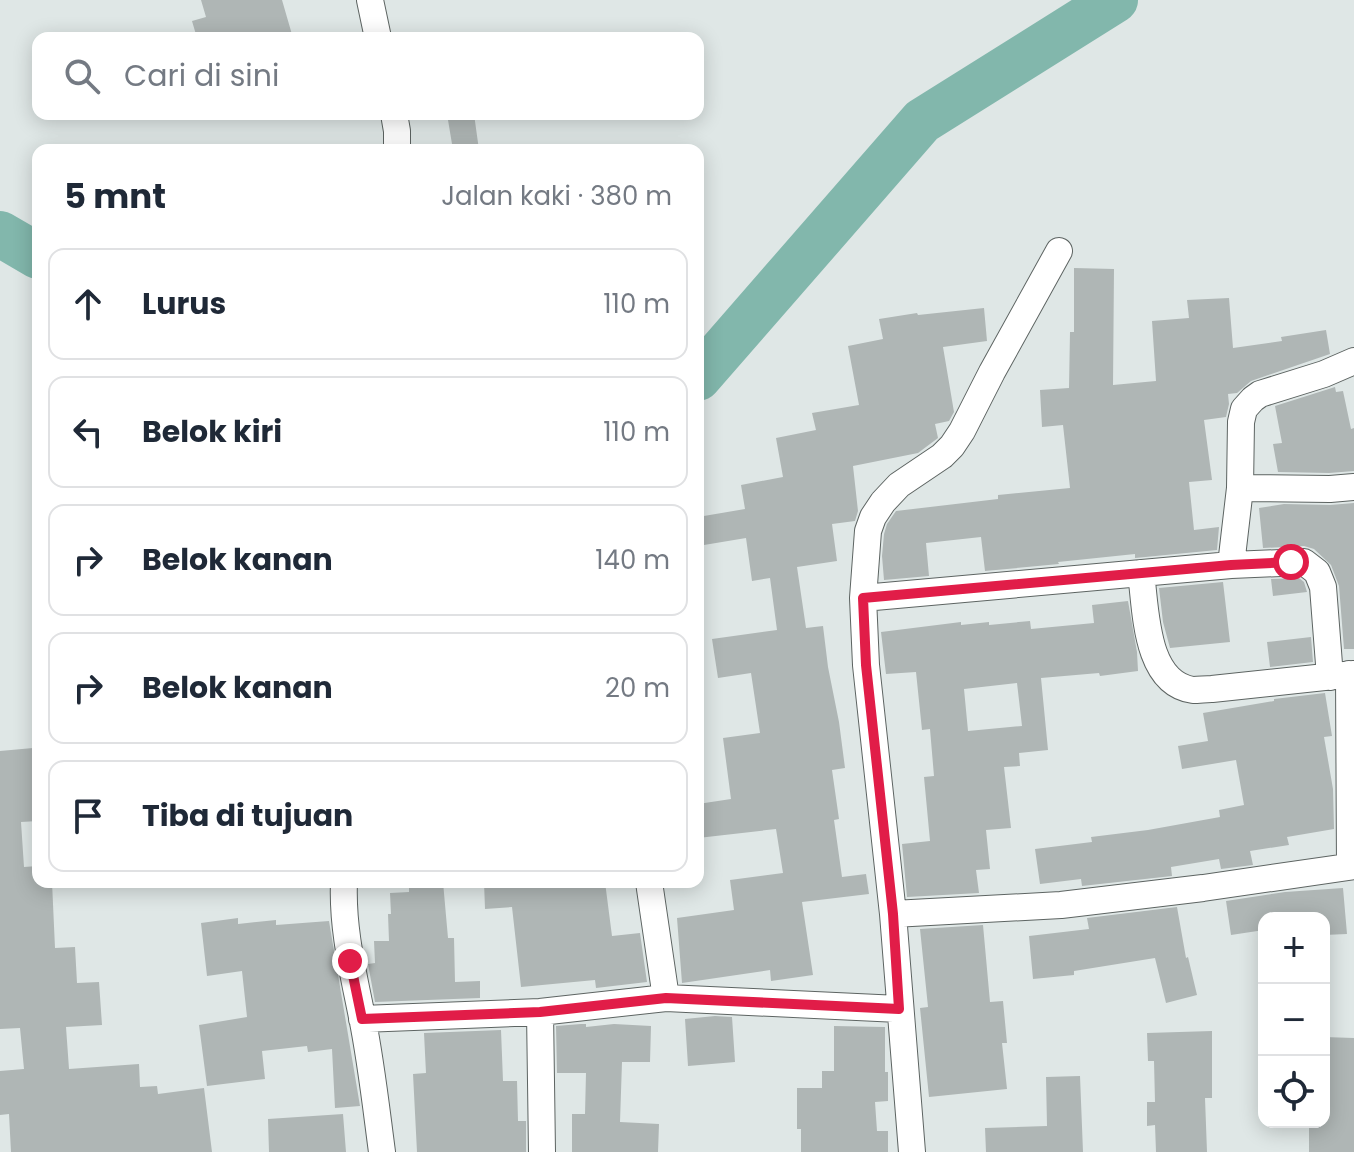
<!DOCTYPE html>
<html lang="id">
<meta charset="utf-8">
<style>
:root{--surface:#fff;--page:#f6f6f7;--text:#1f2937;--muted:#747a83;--line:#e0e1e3}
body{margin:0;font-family:Poppins,sans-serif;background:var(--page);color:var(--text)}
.controls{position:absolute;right:24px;bottom:24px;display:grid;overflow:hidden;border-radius:16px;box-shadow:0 4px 20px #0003}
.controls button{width:72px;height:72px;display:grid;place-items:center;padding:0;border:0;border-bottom:2px solid var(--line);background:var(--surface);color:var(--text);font:40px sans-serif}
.stop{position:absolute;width:24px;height:24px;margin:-18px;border:6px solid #e11d48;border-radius:50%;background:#fff}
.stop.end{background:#e11d48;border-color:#fff;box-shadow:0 2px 8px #0008}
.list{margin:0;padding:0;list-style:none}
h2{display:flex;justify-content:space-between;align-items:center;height:104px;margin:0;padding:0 32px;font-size:34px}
h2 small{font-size:26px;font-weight:400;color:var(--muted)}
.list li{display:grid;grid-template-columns:52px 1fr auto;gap:24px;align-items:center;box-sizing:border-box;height:112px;margin:0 16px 16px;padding:0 16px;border:2px solid var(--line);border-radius:16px}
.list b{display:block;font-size:30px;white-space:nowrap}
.list em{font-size:26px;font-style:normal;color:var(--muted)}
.icon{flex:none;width:44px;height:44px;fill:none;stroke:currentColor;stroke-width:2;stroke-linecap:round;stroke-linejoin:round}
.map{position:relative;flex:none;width:1354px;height:1152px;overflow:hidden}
.search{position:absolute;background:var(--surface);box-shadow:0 4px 20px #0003;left:32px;top:32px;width:672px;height:88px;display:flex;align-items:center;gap:20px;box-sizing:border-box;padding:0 28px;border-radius:16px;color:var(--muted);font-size:30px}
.panel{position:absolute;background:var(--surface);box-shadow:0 4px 20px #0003;left:32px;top:144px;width:672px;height:744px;border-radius:16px}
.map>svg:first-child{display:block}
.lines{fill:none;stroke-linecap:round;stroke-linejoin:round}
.river{stroke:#82b7ac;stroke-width:46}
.building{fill:#afb6b5;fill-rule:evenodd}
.minor-casing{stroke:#5d6462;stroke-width:28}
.minor{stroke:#fff;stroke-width:26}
.route{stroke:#e11d48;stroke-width:10}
</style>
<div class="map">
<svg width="1354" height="1152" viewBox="0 0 1354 1152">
<rect width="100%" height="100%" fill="#dfe7e6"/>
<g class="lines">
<path class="river" d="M 0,234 L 38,256
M 698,378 L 922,121 L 1115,0"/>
</g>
<path class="building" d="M 201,0 L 282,0 L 293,38 L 197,38 L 192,21 L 206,17 Z
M 447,114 L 474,114 L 479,150 L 453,150 Z
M 1074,268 L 1114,269 L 1113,385 L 1156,381 L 1152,321 L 1189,318 L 1187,300 L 1229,298 L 1233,348 L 1282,341 L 1281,337 L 1326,330 L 1330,354 L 1251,381 L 1237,393 L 1228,394 L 1229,404 L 1226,417 L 1204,420 L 1212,480 L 1189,482 L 1194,530 L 1219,527 L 1217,550 L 1135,558 L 1135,554 L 1058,562 L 1059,564 L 985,571 L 981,537 L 926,543 L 929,576 L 884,580 L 882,556 L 884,534 L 887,524 L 896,511 L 998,499 L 998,495 L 1070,488 L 1063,425 L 1042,427 L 1040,390 L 1069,388 L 1070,332 L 1074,332 Z
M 984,308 L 987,341 L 943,347 L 954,412 L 949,421 L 935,424 L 938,438 L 918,453 L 853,466 L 858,511 L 855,521 L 832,524 L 837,561 L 797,567 L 806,628 L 823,626 L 828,667 L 839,722 L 845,768 L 832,770 L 839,819 L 834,820 L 842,877 L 866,874 L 869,894 L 802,902 L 813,975 L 771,981 L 770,970 L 682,983 L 677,918 L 734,910 L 730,880 L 783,873 L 776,829 L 698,838 L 698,804 L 731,799 L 723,738 L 760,733 L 751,673 L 718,678 L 712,639 L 777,630 L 770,578 L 752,581 L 746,538 L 698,546 L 698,517 L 745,509 L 741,485 L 783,477 L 776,438 L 816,430 L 812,413 L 859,405 L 848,346 L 883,339 L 879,319 L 917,313 L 918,315 Z
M 1335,387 L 1336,392 L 1343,391 L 1351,429 L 1354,428 L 1354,471 L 1329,473 L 1278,472 L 1273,444 L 1282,443 L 1275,406 Z
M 1354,503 L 1354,649 L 1344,649 L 1339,586 L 1331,565 L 1314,549 L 1304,546 L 1263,548 L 1259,508 L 1284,504 L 1330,505 Z
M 1299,578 L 1304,582 L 1307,592 L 1273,596 L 1271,579 Z
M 1223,582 L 1230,642 L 1170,648 L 1163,622 L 1159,588 Z
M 1128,601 L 1137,652 L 1138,671 L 1100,676 L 1099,673 L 1041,678 L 1048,750 L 1019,753 L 1020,766 L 1004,767 L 1011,828 L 986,830 L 990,869 L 976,870 L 979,893 L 907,897 L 902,844 L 930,841 L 924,777 L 934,776 L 930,729 L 922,730 L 916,672 L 886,674 L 881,632 L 961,622 L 961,625 L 989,622 L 989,625 L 1030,621 L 1031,629 L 1094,623 L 1092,605 ZM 1017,683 L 1022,726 L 968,731 L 964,689 Z
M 1311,637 L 1313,662 L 1270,667 L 1267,642 Z
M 1325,693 L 1332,736 L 1324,737 L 1333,789 L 1334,829 L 1287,837 L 1289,845 L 1250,851 L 1253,865 L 1221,869 L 1219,859 L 1171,867 L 1172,876 L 1082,886 L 1081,879 L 1040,884 L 1035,849 L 1092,842 L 1091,837 L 1148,830 L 1220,817 L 1219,810 L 1244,805 L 1236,760 L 1182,769 L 1178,746 L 1208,741 L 1203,713 L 1274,701 L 1274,699 Z
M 33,748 L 38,821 L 21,822 L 24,867 L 38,866 L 38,882 L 52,882 L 55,948 L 75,947 L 77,983 L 99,982 L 102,1025 L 66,1027 L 69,1069 L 139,1064 L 140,1087 L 157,1086 L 158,1094 L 204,1088 L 212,1152 L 11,1152 L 9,1114 L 0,1115 L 0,1071 L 24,1069 L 20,1028 L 0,1029 L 0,751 Z
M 409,882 L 443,882 L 448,938 L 454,938 L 455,982 L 480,981 L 480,998 L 375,1002 L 368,964 L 375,963 L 374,941 L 389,941 L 388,914 L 391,914 L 390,893 L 409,892 Z
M 484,882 L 605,882 L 612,936 L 640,933 L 647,982 L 596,988 L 595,980 L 521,987 L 512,907 L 485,909 Z
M 1343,888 L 1347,934 L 1324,935 L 1324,918 L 1264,918 L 1264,930 L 1231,935 L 1226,901 L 1285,892 Z
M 1177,907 L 1186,958 L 1188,957 L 1197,995 L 1166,1003 L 1155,958 L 1074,971 L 1074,975 L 1033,979 L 1029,936 L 1089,929 L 1087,918 Z
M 238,918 L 238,924 L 276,920 L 276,925 L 329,921 L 360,1106 L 335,1108 L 332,1049 L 308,1052 L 307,1046 L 262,1051 L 265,1079 L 207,1086 L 199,1025 L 247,1017 L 242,971 L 207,976 L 201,923 Z
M 983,925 L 990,1002 L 1003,1001 L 1007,1043 L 1002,1043 L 1007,1089 L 929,1097 L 920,1008 L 928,1007 L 920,929 Z
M 715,1016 L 732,1017 L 735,1062 L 688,1066 L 685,1019 Z
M 581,1024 L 586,1024 L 586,1027 L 614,1024 L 651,1026 L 650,1062 L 622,1062 L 620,1122 L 659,1124 L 658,1152 L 572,1152 L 572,1114 L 585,1114 L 586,1073 L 557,1073 L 556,1026 Z
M 834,1026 L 885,1027 L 885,1072 L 888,1072 L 888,1101 L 875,1102 L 877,1131 L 888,1131 L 888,1152 L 801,1152 L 801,1129 L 797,1129 L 797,1088 L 822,1088 L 822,1071 L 834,1071 Z
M 501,1030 L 503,1081 L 517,1081 L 518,1121 L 526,1121 L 526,1152 L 417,1152 L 413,1074 L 426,1073 L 424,1033 Z
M 1212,1031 L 1212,1098 L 1205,1098 L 1207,1152 L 1156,1152 L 1155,1125 L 1147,1126 L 1147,1102 L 1155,1102 L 1154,1061 L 1148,1061 L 1147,1033 Z
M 1324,1037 L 1354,1038 L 1354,1152 L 1309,1152 L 1309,1122 L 1324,1122 Z
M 1080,1076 L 1083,1152 L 986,1152 L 985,1128 L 1047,1126 L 1046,1077 Z
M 343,1114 L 346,1152 L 269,1152 L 268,1119 Z"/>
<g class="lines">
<defs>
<path id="minor" d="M 370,0 L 378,38
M 394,114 L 397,131 L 397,150
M 1240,488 L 1330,489 L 1354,487
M 1231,565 L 1304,562 L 1317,572 L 1323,587 L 1330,677
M 1141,573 C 1146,610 1145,683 1193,690 C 1199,690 1206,689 1212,689 L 1354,674
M 863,598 L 1231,565 L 1240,488 L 1241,422 L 1244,409 L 1253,399 L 1260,394 L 1324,374 L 1354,361
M 1349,674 L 1350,866
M 344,882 C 342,928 353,972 362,1017 C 371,1061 376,1107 382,1152
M 649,882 L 666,998
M 893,914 L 1061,905 L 1203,888 L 1354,866
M 540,1012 L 542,1152
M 362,1019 L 540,1012 L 666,998 L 899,1009
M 912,1152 L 893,914 L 866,665 L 863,598 L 868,531 L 873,517 L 883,502 L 899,485 L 942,456 L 952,446 L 962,431 L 992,372 L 1059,251"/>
</defs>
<use href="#minor" class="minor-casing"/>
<use href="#minor" class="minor"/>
</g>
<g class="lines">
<path class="route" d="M 350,961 L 362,1019 L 540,1012 L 666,998 L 899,1009 L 893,914 L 866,665 L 863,598 L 1231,565 L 1291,562"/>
</g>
</svg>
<div class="controls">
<button>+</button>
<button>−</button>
<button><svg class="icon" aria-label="locate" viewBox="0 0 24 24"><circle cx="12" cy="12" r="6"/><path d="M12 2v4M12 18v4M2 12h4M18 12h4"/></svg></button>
</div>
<div class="stop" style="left:1291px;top:562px"></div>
<div class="stop end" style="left:350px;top:961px"></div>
<div class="search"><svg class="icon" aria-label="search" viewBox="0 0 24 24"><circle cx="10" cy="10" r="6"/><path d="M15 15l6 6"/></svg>Cari di sini</div>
<section class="panel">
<h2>5 mnt<small>Jalan kaki · 380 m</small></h2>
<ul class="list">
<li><svg class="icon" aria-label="ahead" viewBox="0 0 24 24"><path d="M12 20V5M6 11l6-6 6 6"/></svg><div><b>Lurus</b></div><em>110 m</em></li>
<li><svg class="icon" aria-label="left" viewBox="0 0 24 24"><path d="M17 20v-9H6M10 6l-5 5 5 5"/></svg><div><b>Belok kiri</b></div><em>110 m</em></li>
<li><svg class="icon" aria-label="right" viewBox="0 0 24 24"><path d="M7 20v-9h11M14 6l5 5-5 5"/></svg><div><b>Belok kanan</b></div><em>140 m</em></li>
<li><svg class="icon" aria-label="right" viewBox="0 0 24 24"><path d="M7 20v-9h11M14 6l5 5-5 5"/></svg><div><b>Belok kanan</b></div><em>20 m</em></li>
<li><svg class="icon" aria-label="arrive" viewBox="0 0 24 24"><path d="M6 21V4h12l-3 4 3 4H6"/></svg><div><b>Tiba di tujuan</b></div></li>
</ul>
</section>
</div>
